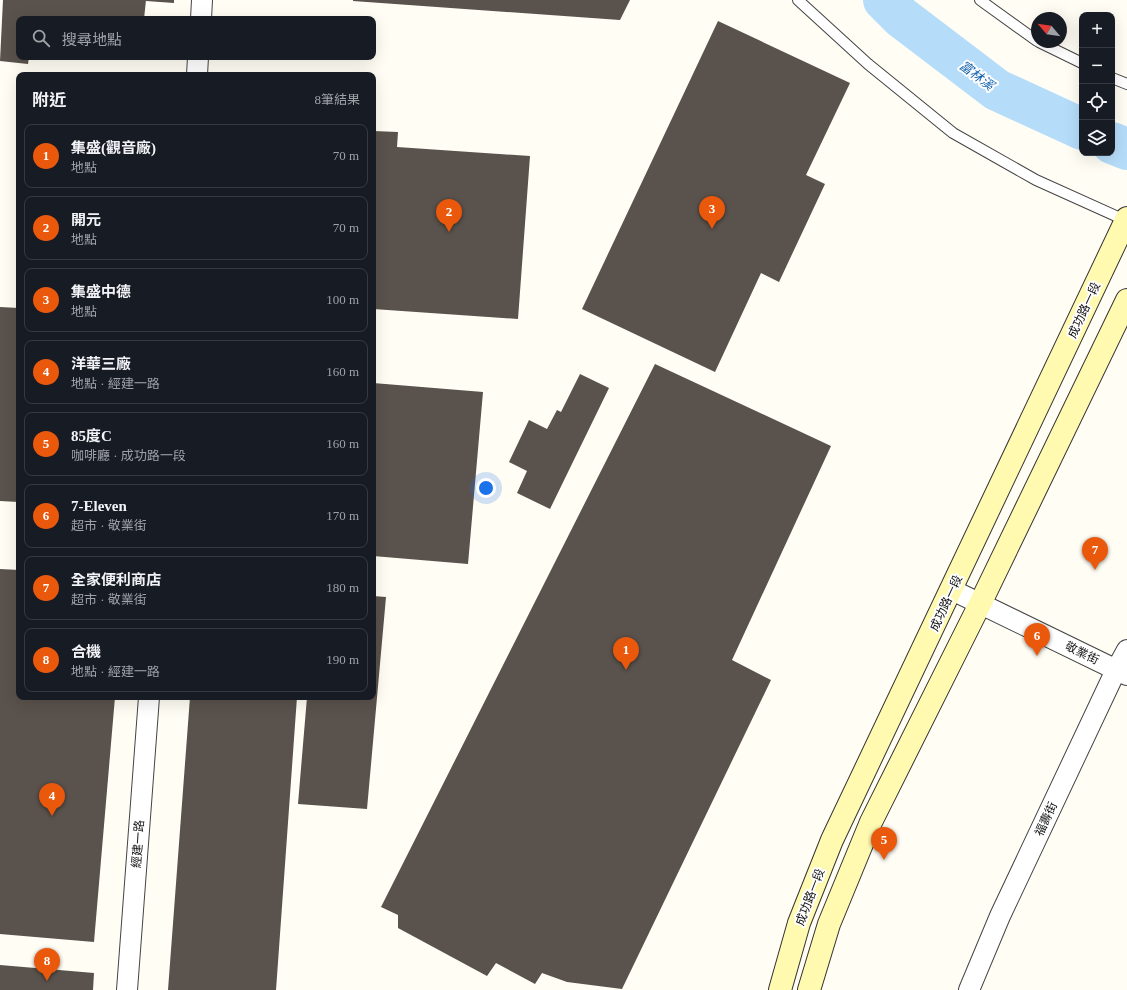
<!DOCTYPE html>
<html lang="zh-TW">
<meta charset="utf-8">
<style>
:root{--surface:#171b24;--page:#242831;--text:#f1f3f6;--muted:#9ea1a6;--line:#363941;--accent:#ea580c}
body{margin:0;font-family:"Times New Roman","Noto Sans TC",serif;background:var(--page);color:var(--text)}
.controls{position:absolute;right:12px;top:12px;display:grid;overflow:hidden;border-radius:8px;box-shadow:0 4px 16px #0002}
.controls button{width:36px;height:36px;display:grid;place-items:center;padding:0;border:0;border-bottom:1px solid var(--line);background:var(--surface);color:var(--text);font:20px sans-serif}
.compass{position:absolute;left:1031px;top:12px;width:36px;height:36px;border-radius:50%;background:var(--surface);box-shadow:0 4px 16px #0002;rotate:299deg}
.you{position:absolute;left:486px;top:488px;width:14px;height:14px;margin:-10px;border:3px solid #fff;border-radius:50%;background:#1a73e8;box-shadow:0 0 0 6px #1a73e833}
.badge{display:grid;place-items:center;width:26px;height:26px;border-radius:50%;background:var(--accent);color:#fff;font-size:13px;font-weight:700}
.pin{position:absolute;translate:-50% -33px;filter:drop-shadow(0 1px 2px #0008)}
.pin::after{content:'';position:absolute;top:21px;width:14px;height:12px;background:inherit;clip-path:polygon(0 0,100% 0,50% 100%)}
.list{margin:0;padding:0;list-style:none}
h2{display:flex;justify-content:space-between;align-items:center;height:52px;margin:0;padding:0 16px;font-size:17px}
h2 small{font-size:13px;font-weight:400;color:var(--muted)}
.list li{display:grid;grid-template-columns:26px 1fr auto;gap:12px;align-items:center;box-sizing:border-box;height:64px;margin:0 8px 8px;padding:0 8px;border:1px solid var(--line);border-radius:8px}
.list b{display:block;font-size:15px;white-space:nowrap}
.list p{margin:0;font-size:13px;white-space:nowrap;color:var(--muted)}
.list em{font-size:13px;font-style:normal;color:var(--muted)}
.icon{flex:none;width:22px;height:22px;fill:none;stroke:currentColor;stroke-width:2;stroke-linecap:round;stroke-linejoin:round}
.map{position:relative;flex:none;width:1127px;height:990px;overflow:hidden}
.search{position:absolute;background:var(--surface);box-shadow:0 4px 16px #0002;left:16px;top:16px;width:360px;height:44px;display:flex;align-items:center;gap:10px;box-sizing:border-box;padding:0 14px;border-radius:8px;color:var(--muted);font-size:15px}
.panel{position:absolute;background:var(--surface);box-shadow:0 4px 16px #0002;left:16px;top:72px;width:360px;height:628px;border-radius:8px}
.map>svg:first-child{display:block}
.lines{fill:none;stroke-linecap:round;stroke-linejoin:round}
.river{stroke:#b5ddfa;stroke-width:42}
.building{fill:#5a524c}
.lane-casing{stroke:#444;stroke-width:12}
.street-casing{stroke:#444;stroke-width:22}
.secondary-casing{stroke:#333;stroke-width:24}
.lane{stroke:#fff;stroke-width:10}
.street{stroke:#fff;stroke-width:20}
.secondary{stroke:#fffaaf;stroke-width:22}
.labels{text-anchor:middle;stroke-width:4;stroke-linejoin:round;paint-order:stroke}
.street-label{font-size:12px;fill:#111;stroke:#fff}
.water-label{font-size:13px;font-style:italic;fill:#1061ad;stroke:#fff}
</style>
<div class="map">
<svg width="1127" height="990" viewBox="0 0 1127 990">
<rect width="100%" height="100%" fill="#fffdf4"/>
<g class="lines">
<path class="river" d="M 884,0 L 901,17 L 997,90 L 1082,129
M 1112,143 L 1127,149"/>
</g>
<path class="building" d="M 3,0 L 174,0 L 174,3 L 146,1 L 146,0 L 144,19 L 19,19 L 19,57 L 29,57 L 28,64 L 0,61 Z
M 353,0 L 630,0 L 620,20 L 353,1 Z
M 718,21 L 850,83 L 806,175 L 825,184 L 779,282 L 761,273 L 715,372 L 582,309 Z
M 373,131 L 398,132 L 397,147 L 530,156 L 518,319 L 373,309 Z
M 0,307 L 19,308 L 19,502 L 0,501 Z
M 655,364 L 831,446 L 732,660 L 771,680 L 622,989 L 567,982 L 542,973 L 535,984 L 496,963 L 487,976 L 398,928 L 398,915 L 381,907 Z
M 580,374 L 609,388 L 550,509 L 517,493 L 527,471 L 509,462 L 529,420 L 547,429 L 557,410 L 561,412 Z
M 373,383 L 483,392 L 468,564 L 373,556 Z
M 0,569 L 19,570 L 19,697 L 115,697 L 94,942 L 0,934 Z
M 373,596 L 386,597 L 367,809 L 298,804 L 307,697 L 373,697 Z
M 190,697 L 297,697 L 276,990 L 168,990 Z
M 0,965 L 94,973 L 93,990 L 0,990 Z"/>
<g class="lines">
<defs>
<path id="lane" d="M 798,0 L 868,64 L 953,133 L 1036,180 L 1127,221
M 980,0 L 1037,41
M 1039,42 L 1082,63
M 1112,78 L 1127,84"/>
<path id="street" d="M 201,19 L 202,0
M 197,75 L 198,57
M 952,590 L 1127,675
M 127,990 L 149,697
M 969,990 L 1000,916 L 1116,670 L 1127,650"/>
<path id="secondary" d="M 780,990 L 799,923 L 832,840 L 1127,218
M 809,990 L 829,924 L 871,822 L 980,604 L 1127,300"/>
</defs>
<use href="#lane" class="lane-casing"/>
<use href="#street" class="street-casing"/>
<use href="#secondary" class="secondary-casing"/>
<use href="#lane" class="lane"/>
<use href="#street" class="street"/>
<use href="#secondary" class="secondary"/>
</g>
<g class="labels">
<g class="street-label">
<text transform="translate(1084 310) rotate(-65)" y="4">成功路一段</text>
<text transform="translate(946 603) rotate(-65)" y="4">成功路一段</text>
<text transform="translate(1082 653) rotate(26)" y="4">敬業街</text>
<text transform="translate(1046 819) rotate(-65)" y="4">福壽街</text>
<text transform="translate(138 844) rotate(-86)" y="4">經建一路</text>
<text transform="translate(810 897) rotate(-69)" y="4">成功路一段</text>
</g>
<g class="water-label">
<text transform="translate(977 75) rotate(37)" y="5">富林溪</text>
</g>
</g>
</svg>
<div class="controls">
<button>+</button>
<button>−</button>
<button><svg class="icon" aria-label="locate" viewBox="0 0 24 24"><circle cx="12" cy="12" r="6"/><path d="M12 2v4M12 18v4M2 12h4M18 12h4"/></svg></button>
<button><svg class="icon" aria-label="layers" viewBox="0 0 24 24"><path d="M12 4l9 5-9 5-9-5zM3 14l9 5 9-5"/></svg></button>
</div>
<svg class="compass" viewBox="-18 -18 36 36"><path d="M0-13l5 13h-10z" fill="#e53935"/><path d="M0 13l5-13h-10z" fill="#9ea1a6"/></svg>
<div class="you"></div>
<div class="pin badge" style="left:626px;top:670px">1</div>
<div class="pin badge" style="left:449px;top:232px">2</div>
<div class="pin badge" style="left:712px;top:229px">3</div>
<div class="pin badge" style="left:52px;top:816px">4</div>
<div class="pin badge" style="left:884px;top:860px">5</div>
<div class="pin badge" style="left:1037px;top:656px">6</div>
<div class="pin badge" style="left:1095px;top:570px">7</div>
<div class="pin badge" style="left:47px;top:981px">8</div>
<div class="search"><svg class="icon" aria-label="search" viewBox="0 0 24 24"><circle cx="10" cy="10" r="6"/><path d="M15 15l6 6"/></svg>搜尋地點</div>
<section class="panel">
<h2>附近<small>8筆結果</small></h2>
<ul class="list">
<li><span class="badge">1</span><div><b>集盛(觀音廠)</b><p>地點</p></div><em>70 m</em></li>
<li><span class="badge">2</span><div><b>開元</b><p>地點</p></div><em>70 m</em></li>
<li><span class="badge">3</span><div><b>集盛中德</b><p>地點</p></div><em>100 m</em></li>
<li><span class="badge">4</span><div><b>洋華三廠</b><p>地點 · 經建一路</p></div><em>160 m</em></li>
<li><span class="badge">5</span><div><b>85度C</b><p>咖啡廳 · 成功路一段</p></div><em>160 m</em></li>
<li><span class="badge">6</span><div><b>7-Eleven</b><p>超市 · 敬業街</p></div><em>170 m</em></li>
<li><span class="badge">7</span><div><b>全家便利商店</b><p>超市 · 敬業街</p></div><em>180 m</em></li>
<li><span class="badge">8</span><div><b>合機</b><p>地點 · 經建一路</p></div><em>190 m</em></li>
</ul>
</section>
</div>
